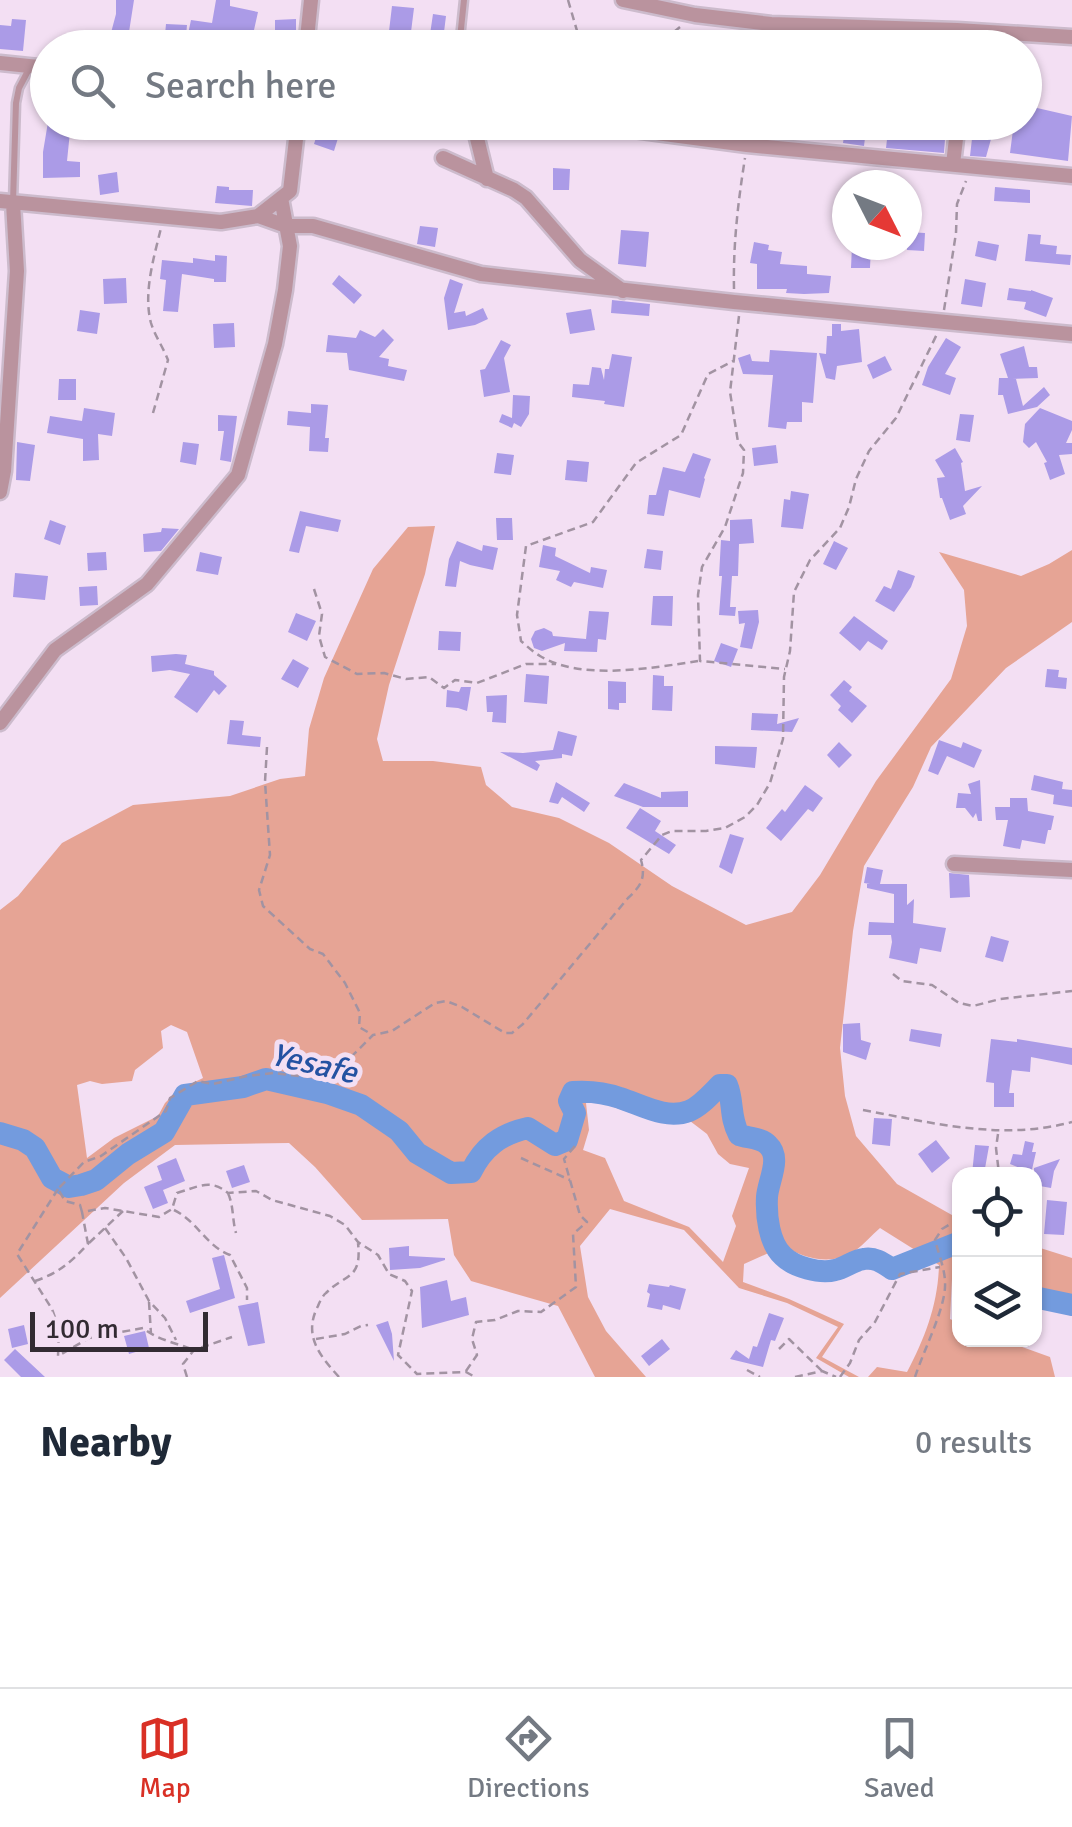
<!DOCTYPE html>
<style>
:root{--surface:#fff;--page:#f2f2f3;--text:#1f2937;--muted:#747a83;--line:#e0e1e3;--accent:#d93025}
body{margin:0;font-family:Signika,sans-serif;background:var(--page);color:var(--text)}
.controls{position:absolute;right:30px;bottom:30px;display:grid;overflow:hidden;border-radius:20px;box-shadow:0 2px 8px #0004}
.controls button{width:90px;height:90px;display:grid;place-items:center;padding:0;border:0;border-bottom:2px solid var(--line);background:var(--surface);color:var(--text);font:50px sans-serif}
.compass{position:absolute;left:832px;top:170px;width:90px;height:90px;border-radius:50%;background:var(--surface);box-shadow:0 2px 8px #0004;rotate:132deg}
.scale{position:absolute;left:30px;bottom:25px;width:178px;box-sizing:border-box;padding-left:10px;border:5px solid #322b32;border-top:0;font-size:28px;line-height:35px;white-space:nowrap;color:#322b32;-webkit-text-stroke:8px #f3dff3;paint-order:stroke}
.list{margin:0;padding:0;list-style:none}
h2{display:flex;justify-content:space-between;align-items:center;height:130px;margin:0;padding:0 40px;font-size:42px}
h2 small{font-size:32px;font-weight:400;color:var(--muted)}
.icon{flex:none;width:55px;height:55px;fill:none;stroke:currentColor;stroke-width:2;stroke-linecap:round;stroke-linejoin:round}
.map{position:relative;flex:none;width:1072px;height:1377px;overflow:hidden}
.search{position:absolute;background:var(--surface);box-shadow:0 2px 8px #0004;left:30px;right:30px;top:30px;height:110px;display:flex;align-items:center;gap:25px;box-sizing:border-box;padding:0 35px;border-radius:55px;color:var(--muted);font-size:38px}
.sheet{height:310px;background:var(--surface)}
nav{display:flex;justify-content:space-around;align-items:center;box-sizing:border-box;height:140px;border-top:2px solid var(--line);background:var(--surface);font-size:28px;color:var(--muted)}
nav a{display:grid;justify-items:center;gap:5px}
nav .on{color:var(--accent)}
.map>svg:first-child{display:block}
.green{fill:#e6a495;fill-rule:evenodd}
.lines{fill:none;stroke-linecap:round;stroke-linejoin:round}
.river{stroke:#739bde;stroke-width:22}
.building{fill:#ab9be7}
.lane-casing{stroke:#cbc;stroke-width:11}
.street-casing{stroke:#cbc;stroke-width:19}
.path{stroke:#a293a2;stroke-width:2.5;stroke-dasharray:8 5;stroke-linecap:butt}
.lane{stroke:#ba939e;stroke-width:6}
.street{stroke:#ba939e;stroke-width:14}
.labels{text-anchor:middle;stroke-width:10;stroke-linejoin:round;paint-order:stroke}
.water-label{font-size:32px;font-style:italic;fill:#2352a2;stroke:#f3dff3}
</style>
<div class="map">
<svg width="1072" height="1377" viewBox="0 0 1072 1377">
<rect width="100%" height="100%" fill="#f3dff3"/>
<path class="green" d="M 435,526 L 425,574 L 389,685 L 377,739 L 383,761 L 433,761 L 481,767 L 486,785 L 512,807 L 559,818 L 609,843 L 672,886 L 746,925 L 792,912 L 820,875 L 876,781 L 951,679 L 967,626 L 964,590 L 939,552 L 1021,576 L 1049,564 L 1072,550 L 1072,622 L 1006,668 L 931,747 L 913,787 L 864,866 L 853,931 L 840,1048 L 845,1096 L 856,1136 L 897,1184 L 959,1219 L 959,1255 L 953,1259 L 950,1319 L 959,1323 L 960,1340 L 1003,1340 L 1050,1357 L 1055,1377 L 868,1377 L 877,1367 L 907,1372 C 925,1338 938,1304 939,1265 L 880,1228 C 872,1235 864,1244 855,1251 C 832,1266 805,1259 784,1246 L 744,1264 L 743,1282 L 789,1299 L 844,1324 L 822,1357 L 859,1377 L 849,1377 L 816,1358 L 838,1327 L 787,1303 L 739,1288 L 684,1230 L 610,1209 L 580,1246 L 588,1297 L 606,1331 L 646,1377 L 595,1377 L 558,1306 L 471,1281 L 454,1255 L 448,1219 L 362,1220 L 315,1167 L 289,1143 L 175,1145 L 124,1183 L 0,1298 L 0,910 L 18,896 L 62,843 L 133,805 L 230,796 L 280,779 L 305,776 L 309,729 L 324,678 L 373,569 L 408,527 ZM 171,1025 L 187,1032 L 203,1078 L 178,1090 L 165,1103 L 158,1116 L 114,1138 L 87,1158 L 77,1085 L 90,1081 L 102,1084 L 132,1081 L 135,1070 L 163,1048 L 161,1031 ZM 593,1100 L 649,1119 L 690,1121 L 707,1134 L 718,1154 L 730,1164 L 749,1168 L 732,1216 L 736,1226 L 723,1262 L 689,1227 L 624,1201 L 605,1158 L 583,1150 L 589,1130 L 586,1103 Z
M 1034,1246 L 1072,1258 L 1072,1316 L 1035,1305 Z"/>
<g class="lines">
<path class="river" d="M 0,1133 L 23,1140 L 35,1148 L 52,1178 L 69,1187 L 81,1185 L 96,1180 L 128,1154 L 164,1132 L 185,1095 L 243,1087 L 266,1079 L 327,1093 L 361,1105 L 399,1131 L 417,1153 L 451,1173 L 471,1172 C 483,1147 501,1134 528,1128 L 555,1145 L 567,1140 L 575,1113 L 569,1101 L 573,1092 C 588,1091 606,1093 620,1098 C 642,1105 666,1120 689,1111 C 701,1106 711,1094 720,1085 L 727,1085 C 734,1102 729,1116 739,1135 C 748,1138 762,1138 768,1145 C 782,1158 768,1181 767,1197 C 766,1216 769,1243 783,1256 C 794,1267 820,1274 835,1270 C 845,1268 854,1260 864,1259 C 875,1257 883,1263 892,1269 L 960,1242
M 1034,1297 L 1072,1305"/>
</g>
<path class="building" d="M 116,0 L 134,0 L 129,32 L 145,35 L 142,48 L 122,48 L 108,44 L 116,14 Z
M 216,0 L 230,0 L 230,6 L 258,12 L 252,39 L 226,34 L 224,43 L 209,40 L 209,37 L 188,34 L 191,20 L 212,23 Z
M 392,6 L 414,8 L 409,48 L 387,48 Z
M 433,14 L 446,16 L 442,48 L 428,48 Z
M 12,19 L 26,20 L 23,51 L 0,49 L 0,25 L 11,26 Z
M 296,19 L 296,42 L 275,43 L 275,20 Z
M 166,24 L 187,25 L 185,47 L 164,45 Z
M 1024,105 L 1072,116 L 1068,161 L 1010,153 L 1014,122 L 1024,122 Z
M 48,122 L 71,122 L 67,161 L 80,162 L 80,177 L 43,178 L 43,152 Z
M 321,122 L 343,122 L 334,151 L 314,144 Z
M 846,122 L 867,122 L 864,146 L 843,143 Z
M 889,122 L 918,122 L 917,136 L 945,139 L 944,153 L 886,148 Z
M 973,130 L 993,132 L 986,157 L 970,156 Z
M 553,168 L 570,169 L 569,190 L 553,190 Z
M 117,172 L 119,192 L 100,195 L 98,175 Z
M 217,186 L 229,187 L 229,190 L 253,190 L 252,206 L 215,203 Z
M 995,187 L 1030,190 L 1030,203 L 994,201 Z
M 420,226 L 438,228 L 435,247 L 417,244 Z
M 621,230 L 649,232 L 646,267 L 618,264 Z
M 907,232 L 925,233 L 924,251 L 907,250 Z
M 1028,234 L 1041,235 L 1040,244 L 1057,246 L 1056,254 L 1071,255 L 1070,265 L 1025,261 Z
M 978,241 L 999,245 L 996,261 L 975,256 Z
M 754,242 L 769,245 L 768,250 L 782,252 L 780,264 L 807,266 L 807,274 L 831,276 L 829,293 L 804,294 L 786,293 L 787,289 L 757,289 L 757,264 L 750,263 Z
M 852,246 L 871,247 L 870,268 L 851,268 Z
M 215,255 L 227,256 L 226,282 L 214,282 L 214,279 L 182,274 L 178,312 L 163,311 L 166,280 L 160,279 L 162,260 L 193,263 L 193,258 L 215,261 Z
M 339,275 L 362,295 L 354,304 L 332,284 Z
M 126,278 L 127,303 L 104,304 L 103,279 Z
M 450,279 L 463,284 L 454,313 L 465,311 L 466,316 L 483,308 L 488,319 L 475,325 L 448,330 L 444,298 Z
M 965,279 L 986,283 L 982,307 L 961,304 Z
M 1009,288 L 1031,291 L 1031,290 L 1053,298 L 1046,317 L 1024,309 L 1026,302 L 1007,300 Z
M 612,300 L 650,304 L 649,316 L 611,313 Z
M 591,309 L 595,330 L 570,334 L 566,313 Z
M 80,310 L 100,313 L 97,334 L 77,331 Z
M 234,323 L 235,347 L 214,348 L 213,324 Z
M 832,324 L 841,324 L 841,331 L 859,329 L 862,362 L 837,366 L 835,380 L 826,378 L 819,353 L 826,354 L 827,336 L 832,336 Z
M 383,329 L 394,340 L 379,357 L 389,359 L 388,366 L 407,370 L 404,381 L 349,370 L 347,353 L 326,352 L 328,335 L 356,338 L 360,330 L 375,337 Z
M 946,338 L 961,347 L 945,374 L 956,378 L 950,395 L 922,385 L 928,367 Z
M 501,340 L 511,345 L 504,358 L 510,392 L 484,397 L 480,370 L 485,369 Z
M 1024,346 L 1029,367 L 1037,367 L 1038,378 L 1012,379 L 1016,379 L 1023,406 L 1044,387 L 1050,395 L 1037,407 L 1008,414 L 1003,395 L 998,395 L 999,378 L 1008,378 L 1000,354 Z
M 770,350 L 817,353 L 813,403 L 802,402 L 802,422 L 787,422 L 786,429 L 768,427 L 773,375 L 743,374 L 738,358 L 750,354 L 752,361 L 769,362 Z
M 612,354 L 632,357 L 624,407 L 604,404 L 605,401 L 572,397 L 573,384 L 589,385 L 592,367 L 601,368 L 604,380 L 605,369 L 609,369 Z
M 885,356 L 892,370 L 873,379 L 867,365 Z
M 59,379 L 76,379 L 76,400 L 58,400 Z
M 513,395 L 530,396 L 529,414 L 521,427 L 514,423 L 512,428 L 499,422 L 502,414 L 512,418 Z
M 311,404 L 328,405 L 325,438 L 329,438 L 328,452 L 309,451 L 310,427 L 287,425 L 288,411 L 311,413 Z
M 84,408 L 115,413 L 112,436 L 98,434 L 99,460 L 83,461 L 83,439 L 47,433 L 50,416 L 82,421 Z
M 1040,408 L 1072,421 L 1072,430 L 1066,443 L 1072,443 L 1072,454 L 1059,455 L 1065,474 L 1050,480 L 1044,463 L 1047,462 L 1036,442 L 1029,448 L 1023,442 L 1025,424 Z
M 960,414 L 974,415 L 970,442 L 956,440 Z
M 218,415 L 237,416 L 231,462 L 220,460 L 224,431 L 218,431 Z
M 17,442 L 35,445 L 30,481 L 16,480 Z
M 183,442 L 199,444 L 196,465 L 180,462 Z
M 776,445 L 778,463 L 754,466 L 752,448 Z
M 955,448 L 963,462 L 961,463 L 965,491 L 982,486 L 963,506 L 966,514 L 950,520 L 942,498 L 940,498 L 937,478 L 945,477 L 935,460 Z
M 497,453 L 514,455 L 511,475 L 494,473 Z
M 693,453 L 711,459 L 704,478 L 705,479 L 700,498 L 669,490 L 664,516 L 647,514 L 649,495 L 656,495 L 663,467 L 685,472 Z
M 567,460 L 589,462 L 587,482 L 565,480 Z
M 791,491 L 809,494 L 803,529 L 781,527 L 784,499 L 790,500 Z
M 300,511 L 341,520 L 338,532 L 306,526 L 299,553 L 289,551 Z
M 496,518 L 512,518 L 513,540 L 497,540 Z
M 752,519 L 754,543 L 739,544 L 738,576 L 732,576 L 730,607 L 736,607 L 735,616 L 719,615 L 722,576 L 719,576 L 721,540 L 730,541 L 730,520 Z
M 50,520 L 66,526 L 60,545 L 44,539 Z
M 162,528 L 179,529 L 161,551 L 144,552 L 143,534 L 161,532 Z
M 457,541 L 482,551 L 483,545 L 498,548 L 493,570 L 470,565 L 460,561 L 456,587 L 445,586 L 449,559 Z
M 834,541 L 848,548 L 836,570 L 823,564 Z
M 543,545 L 556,548 L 555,556 L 590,573 L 591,567 L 607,570 L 603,588 L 574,582 L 571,587 L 556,580 L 560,571 L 539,567 Z
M 647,549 L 663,551 L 661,570 L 644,568 Z
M 106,552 L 107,570 L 88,571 L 87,553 Z
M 200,552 L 222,557 L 218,575 L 196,571 Z
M 898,570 L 915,576 L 911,587 L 894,612 L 875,601 L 884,586 L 891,589 Z
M 15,573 L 48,576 L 45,600 L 13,597 Z
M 97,586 L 98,605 L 80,606 L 79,587 Z
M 653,596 L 673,596 L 672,626 L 651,625 Z
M 758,610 L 759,622 L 752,649 L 740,647 L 745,623 L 739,624 L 738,611 Z
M 589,611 L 609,612 L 606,640 L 598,639 L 597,652 L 564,651 L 565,643 L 542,651 L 534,648 L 531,639 L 535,631 L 544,628 L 552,632 L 553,636 L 586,639 Z
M 296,613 L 316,621 L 307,641 L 288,632 Z
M 854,616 L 888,641 L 882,650 L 868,641 L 860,651 L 839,633 Z
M 439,631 L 461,632 L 460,651 L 438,650 Z
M 721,643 L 738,649 L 731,667 L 714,661 Z
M 176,654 L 187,655 L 185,664 L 214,671 L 214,675 L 227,686 L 219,695 L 214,690 L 197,713 L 174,697 L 190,674 L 170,670 L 152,672 L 151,656 Z
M 293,659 L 309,668 L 298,688 L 281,679 Z
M 1047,669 L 1059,670 L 1058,677 L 1067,678 L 1066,689 L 1045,687 Z
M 526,674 L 549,676 L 547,704 L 524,702 Z
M 653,675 L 664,676 L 664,686 L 673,686 L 672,711 L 652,710 Z
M 844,680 L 852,687 L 849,691 L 867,706 L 852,723 L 838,710 L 841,706 L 830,695 Z
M 608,681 L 626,682 L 626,703 L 619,703 L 619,710 L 608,709 Z
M 461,687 L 471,687 L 467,711 L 458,708 L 446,707 L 447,690 L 459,692 Z
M 507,695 L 506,723 L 492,722 L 493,712 L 487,712 L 486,696 Z
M 752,713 L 778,714 L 777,724 L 799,718 L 792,732 L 751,730 Z
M 230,720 L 244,721 L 242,735 L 261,737 L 260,747 L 227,744 Z
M 558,731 L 577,736 L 572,756 L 562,754 L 562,758 L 535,761 L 540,765 L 537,771 L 500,752 L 523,753 L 553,750 Z
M 939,740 L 961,748 L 963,742 L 982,750 L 974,768 L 947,756 L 938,775 L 928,771 Z
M 839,742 L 852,755 L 839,768 L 827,755 Z
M 715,746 L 757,747 L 755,768 L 715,764 Z
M 1034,775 L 1063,782 L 1062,789 L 1072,790 L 1072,807 L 1053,804 L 1054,795 L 1031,790 Z
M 980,780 L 982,821 L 978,821 L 976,813 L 973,818 L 965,808 L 956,808 L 958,793 L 971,794 L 968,784 Z
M 556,782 L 590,803 L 584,812 L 562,797 L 558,804 L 549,802 Z
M 624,783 L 661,798 L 661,792 L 688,791 L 688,807 L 643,807 L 614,796 Z
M 805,785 L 823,798 L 813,812 L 808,809 L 781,841 L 766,828 L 782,809 L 785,812 Z
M 1010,798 L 1027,798 L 1028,811 L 1054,816 L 1051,830 L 1048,830 L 1045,844 L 1022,840 L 1020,849 L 1003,846 L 1008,820 L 996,820 L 995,807 L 1010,807 Z
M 640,808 L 661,821 L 655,831 L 676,845 L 669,854 L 626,828 Z
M 730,834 L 744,838 L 732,874 L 719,867 Z
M 867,867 L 883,870 L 880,884 L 907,884 L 907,905 L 914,899 L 913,923 L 946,928 L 941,952 L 920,948 L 917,964 L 889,958 L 892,942 L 891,935 L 868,935 L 869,922 L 894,923 L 894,894 L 867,888 L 867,884 L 870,884 L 864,883 Z
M 949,873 L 969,875 L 970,897 L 950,898 Z
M 991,936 L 1009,941 L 1003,962 L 985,957 Z
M 860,1023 L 861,1040 L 871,1043 L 866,1060 L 843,1052 L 843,1024 Z
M 911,1029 L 942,1034 L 940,1047 L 909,1041 Z
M 991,1039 L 1017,1042 L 1017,1039 L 1072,1048 L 1072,1065 L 1031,1057 L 1030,1072 L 1012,1070 L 1009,1093 L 1014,1093 L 1014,1107 L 994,1107 L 994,1083 L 986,1082 Z
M 874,1118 L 892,1119 L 890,1146 L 872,1144 Z
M 936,1140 L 950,1158 L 932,1173 L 918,1154 Z
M 1025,1141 L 1034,1143 L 1032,1152 L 1036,1152 L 1031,1174 L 1019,1174 L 1020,1168 L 1010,1164 L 1013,1154 L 1022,1155 Z
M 975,1145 L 989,1146 L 984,1174 L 972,1174 Z
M 176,1158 L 185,1181 L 163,1190 L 168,1203 L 153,1209 L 144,1187 L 162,1180 L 157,1166 Z
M 1060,1159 L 1054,1171 L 1051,1188 L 1034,1185 L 1034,1168 Z
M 244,1165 L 250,1182 L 232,1188 L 226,1171 Z
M 1047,1200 L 1067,1202 L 1064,1235 L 1044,1234 Z
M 409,1246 L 409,1256 L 445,1258 L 445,1260 L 420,1268 L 390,1270 L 389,1248 Z
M 224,1255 L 235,1298 L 190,1313 L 186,1301 L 220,1289 L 212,1258 Z
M 447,1280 L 451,1301 L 466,1297 L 469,1315 L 422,1328 L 420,1287 Z
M 649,1284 L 669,1287 L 670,1285 L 686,1289 L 680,1310 L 663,1305 L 662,1310 L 647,1307 L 650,1294 L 647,1292 Z
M 258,1302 L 265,1343 L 248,1346 L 238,1306 Z
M 769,1313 L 784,1318 L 775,1341 L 771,1340 L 763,1367 L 730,1359 L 736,1350 L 749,1359 L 753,1346 L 757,1347 Z
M 388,1321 L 392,1334 L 394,1361 L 376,1325 Z
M 24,1325 L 28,1344 L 12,1348 L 8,1329 Z
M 145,1331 L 149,1348 L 129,1354 L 124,1336 Z
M 662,1339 L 670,1349 L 649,1366 L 641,1356 Z
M 15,1349 L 45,1377 L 21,1377 L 4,1360 Z"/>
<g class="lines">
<defs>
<path id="lane" d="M 459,48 L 464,0
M 13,202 L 16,103 L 19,88 L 30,67"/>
<path id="street" d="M 623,0 L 695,15 L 771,24 L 957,30 L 1072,37
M 306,48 L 311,0
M 0,63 L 48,68
M 473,122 L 487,179
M 574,122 L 747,145 L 1072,176
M 443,158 L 514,190 L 526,198 L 580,260 L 623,291
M 953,164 L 958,122
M 0,201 L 221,222 L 258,216 L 290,191 L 298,122
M 258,216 L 286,226 L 313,226 L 481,274 L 734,302 L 1072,334
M 0,492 L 4,471 L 17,271 L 13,203
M 0,723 L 55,650 L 147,584 L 238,475 L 275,344 L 285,290 L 290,246 L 281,198
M 954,864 L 1072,870"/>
</defs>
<use href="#lane" class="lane-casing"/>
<use href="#street" class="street-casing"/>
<path class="path" d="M 568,0 L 582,48
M 654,48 L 680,27
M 768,48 L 769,35
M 734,289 C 733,245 738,202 745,158
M 944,310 L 956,233 L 957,204 L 966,181
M 739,316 L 730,392 L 738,442 L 744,450 L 743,473 L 725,527 L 702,567 L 698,595 L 700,661 L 785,669
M 153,413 L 168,360 C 163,347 155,336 151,323 C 143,293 154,257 161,228
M 314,589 L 322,614 L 319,636 L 325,657 L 357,674 L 384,673 L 406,679 L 429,677 L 444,688 L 455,680 L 477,683 L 526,664 L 556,664
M 698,661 C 651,668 582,681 540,656 C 533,652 527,646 521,641 L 517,615 L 526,546 L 593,522 L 636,463 L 681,435 L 708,374 L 733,361
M 267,747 L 265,782 L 270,855 L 259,890 L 263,906 L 310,949 L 323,954 L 345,983 L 360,1013 L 359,1027 L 371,1034
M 893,974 L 902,981 L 932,985 L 959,1003 L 973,1006 L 1000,999 L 1072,991
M 863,1110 C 934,1123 1001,1141 1072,1122
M 998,1134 L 996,1148 L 999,1174
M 521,1158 L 570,1180
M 58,1189 L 17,1254 L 52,1309 L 59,1329 L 58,1356 L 89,1338 L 143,1328 C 157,1340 177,1343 194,1350
M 228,1193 C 234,1207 232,1219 236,1233
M 174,1210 C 197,1221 206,1246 230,1255 L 247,1288 L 247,1300
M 82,1212 L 80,1205 L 65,1201 L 58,1189 L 84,1162 L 101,1156 L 166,1111 L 170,1098 L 198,1081 L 213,1084 L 247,1076 L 274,1073 L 308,1077 L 326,1071 L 345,1063 L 373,1035 L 392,1031 L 435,1003 L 446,1001 L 462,1007 L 505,1033 L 512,1033 L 523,1024 L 628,898 C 641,886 646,878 641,860 L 662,835 L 672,831 L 706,831 L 725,828 L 745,817 L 757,805 L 770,783 L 783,739 L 784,677 L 790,651 L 794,592 L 810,560 L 840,528 L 849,507 L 856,479 L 869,451 L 896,418 L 938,332
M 105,1228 L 126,1258 L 149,1301 L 165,1318 L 176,1340
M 89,1243 L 123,1211
M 35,1281 C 59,1273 71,1262 88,1244 L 82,1212 L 105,1208 L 159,1217 L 172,1209 L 177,1193 C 198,1187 210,1178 228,1193 L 256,1191 L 272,1200 L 330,1216 L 345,1225 L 358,1242 L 378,1255 L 389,1274 L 405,1281 L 412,1291 L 398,1355 L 417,1374 L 466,1372 L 475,1377
M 149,1302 L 151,1334
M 316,1339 L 345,1334 L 361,1326 L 368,1325
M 779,1349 L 789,1339 L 822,1371
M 747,1370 L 760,1377
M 466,1371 L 477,1355 L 472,1339 L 476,1322 L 495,1320 L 518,1311 L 541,1312 L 576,1287 L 573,1234 L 587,1222 L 580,1215 L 564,1159 L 575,1146
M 187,1377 L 183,1364 L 194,1350 L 232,1337
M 339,1377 C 319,1355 303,1335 318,1306 C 319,1303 323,1295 326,1293 C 346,1273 362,1280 358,1243
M 795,1377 L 822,1371 L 836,1377
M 840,1377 L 850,1363 L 859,1340 L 875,1322 L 900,1274 L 940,1267
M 915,1377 C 923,1352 944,1311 945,1287 C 946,1272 939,1255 935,1240 L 942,1229 L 960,1218"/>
<use href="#lane" class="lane"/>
<use href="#street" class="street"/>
</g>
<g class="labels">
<g class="water-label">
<text transform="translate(314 1063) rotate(13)" y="11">Yesafe</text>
</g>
</g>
</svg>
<div class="controls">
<button><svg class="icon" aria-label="locate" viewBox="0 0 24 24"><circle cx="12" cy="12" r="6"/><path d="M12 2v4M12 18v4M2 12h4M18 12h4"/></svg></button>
<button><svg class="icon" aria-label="layers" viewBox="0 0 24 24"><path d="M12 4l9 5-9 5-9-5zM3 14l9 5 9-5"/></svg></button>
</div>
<svg class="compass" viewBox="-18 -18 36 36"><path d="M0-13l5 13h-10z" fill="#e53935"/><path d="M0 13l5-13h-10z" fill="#747a83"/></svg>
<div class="scale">100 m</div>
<div class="search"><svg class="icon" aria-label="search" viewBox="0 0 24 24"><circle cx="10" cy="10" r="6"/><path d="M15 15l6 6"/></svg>Search here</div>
</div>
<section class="sheet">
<h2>Nearby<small>0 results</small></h2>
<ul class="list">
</ul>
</section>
<nav>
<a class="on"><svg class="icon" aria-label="map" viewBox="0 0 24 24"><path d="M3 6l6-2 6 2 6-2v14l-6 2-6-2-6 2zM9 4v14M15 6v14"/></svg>Map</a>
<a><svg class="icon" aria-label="directions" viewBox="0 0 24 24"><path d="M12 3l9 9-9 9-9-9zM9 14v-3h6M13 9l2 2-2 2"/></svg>Directions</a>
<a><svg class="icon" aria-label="saved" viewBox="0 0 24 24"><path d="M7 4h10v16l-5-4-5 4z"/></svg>Saved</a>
</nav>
